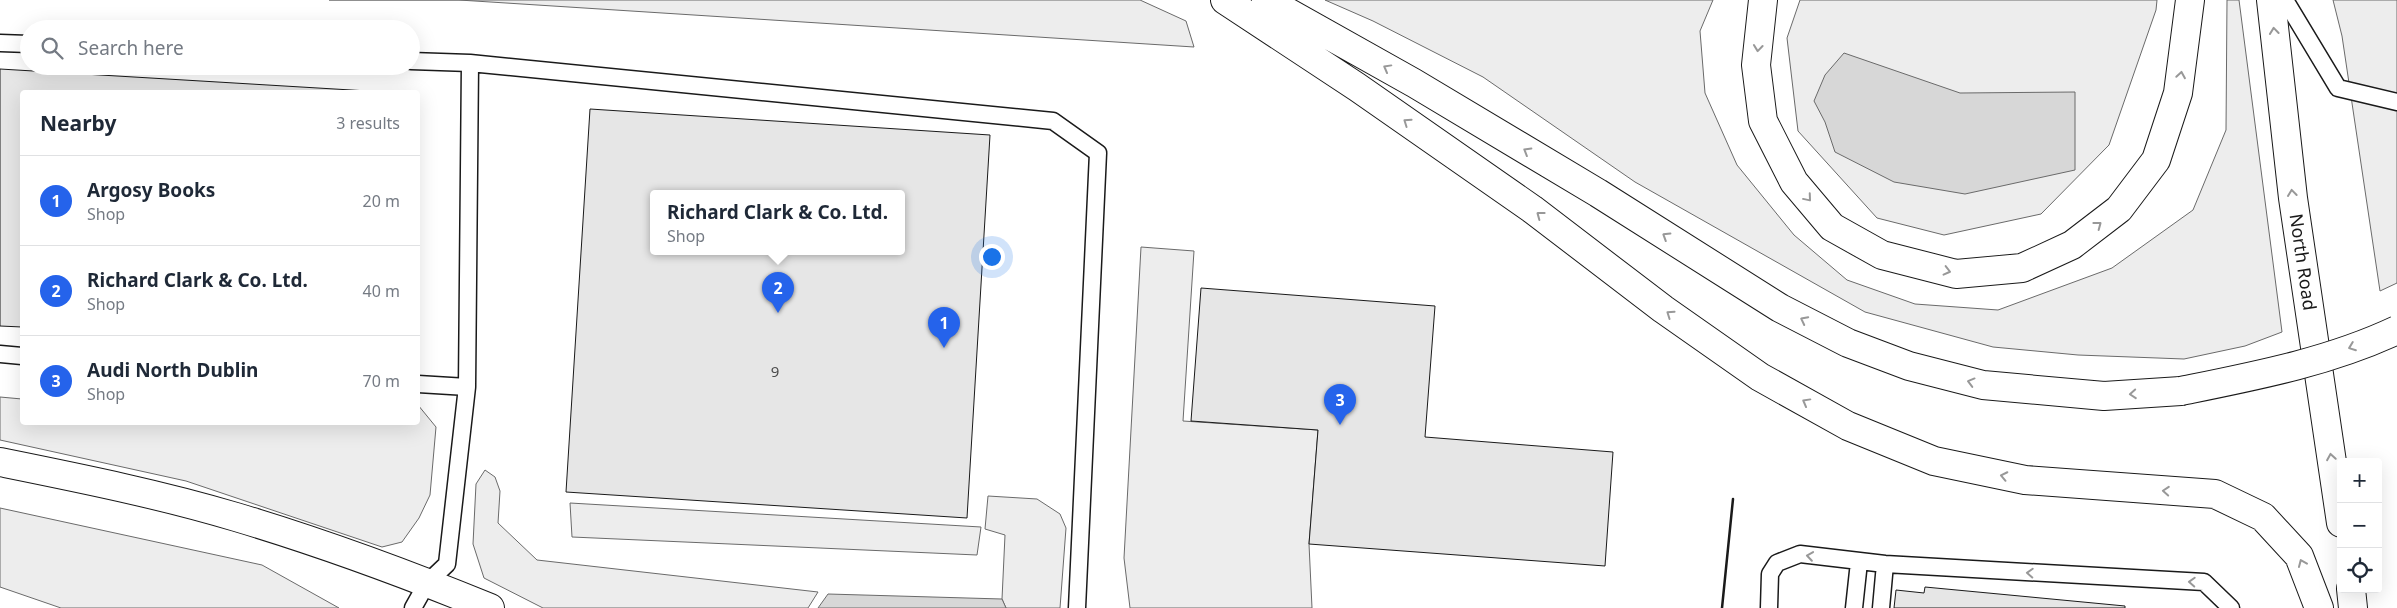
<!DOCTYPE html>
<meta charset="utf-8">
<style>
:root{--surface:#fff;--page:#f2f2f3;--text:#1f2937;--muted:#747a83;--line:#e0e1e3;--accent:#2563eb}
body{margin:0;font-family:"Noto Sans",sans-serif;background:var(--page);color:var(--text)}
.controls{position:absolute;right:15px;bottom:15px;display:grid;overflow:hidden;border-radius:5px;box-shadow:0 5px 20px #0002}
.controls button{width:45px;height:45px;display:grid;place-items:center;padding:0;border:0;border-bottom:1px solid var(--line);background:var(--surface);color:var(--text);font:25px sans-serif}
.you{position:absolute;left:991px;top:256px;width:18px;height:18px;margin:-12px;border:4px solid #fff;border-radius:50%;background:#1a73e8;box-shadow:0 0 0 8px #1a73e833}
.badge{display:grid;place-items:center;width:32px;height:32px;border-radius:50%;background:var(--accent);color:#fff;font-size:16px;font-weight:700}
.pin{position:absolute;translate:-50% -41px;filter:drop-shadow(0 1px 2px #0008)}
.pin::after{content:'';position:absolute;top:26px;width:18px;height:15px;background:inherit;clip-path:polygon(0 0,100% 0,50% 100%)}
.popup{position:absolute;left:650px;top:190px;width:255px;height:65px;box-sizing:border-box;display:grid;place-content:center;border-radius:5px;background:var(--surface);filter:drop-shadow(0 1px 4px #0005);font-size:16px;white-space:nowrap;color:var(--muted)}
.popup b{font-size:19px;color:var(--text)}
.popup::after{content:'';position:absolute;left:50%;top:100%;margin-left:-10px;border:10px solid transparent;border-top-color:var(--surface)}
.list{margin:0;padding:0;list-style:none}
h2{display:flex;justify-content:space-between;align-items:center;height:65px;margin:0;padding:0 20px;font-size:21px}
h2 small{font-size:16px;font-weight:400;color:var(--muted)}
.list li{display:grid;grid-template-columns:32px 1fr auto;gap:15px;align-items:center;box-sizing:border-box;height:90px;padding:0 20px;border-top:1px solid var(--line)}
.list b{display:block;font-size:19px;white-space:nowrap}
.list p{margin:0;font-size:16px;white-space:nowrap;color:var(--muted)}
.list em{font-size:16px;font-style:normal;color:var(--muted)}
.icon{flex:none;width:28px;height:28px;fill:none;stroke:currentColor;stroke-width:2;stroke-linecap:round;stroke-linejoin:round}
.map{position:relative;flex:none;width:2397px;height:608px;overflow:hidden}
.search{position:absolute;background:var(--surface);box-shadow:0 5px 20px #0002;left:20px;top:20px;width:400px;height:55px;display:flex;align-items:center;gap:12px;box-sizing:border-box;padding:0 18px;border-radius:28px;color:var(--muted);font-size:19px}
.panel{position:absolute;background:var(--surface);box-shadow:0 5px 20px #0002;left:20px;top:90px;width:400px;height:335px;border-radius:5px}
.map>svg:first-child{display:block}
.built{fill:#ededed;stroke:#6a6a6a}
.water{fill:#d7d7d7;stroke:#6a6a6a}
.building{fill:#e6e6e6;stroke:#1a1a1a;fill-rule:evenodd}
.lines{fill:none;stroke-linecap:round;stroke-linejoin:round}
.service-casing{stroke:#1a1a1a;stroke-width:19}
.minor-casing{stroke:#1a1a1a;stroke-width:30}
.secondary-casing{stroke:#1a1a1a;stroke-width:30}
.motorway-casing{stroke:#1a1a1a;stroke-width:30}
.service{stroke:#fff;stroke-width:16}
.minor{stroke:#fff;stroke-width:28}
.secondary{stroke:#fff;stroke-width:28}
.motorway{stroke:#fff;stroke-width:28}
.motorway-bridge-casing{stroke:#1a1a1a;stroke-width:30;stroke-linecap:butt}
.motorway-bridge{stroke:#fff;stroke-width:28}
.wall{stroke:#1a1a1a;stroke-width:2.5}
.oneway{stroke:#989898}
.labels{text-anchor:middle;stroke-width:4;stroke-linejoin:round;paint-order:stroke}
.number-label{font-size:15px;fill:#4d4d4d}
.street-label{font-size:18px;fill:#1a1a1a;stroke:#fff}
</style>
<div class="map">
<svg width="2397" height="608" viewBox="0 0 2397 608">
<rect width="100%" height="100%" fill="#fff"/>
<path class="built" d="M 329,0 L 1140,0 L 1186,21 L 1194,47 L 459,0 Z
M 1325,0 L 1713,0 L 1700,31 L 1705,93 L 1737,165 L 1794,235 L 1847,280 L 1915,304 L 1998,310 L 2112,268 L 2193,210 L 2226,130 L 2227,0 L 2239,0 L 2282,332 L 2245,346 L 2184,359 L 2078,355 L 1993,347 L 1865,312 L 1635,182 L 1483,77 L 1373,21 Z
M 1800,0 L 2157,0 L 2156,10 L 2109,145 L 2041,214 L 1944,235 L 1877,218 L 1798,131 L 1787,38 Z
M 2333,0 L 2397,0 L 2397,283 L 2380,291 L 2342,36 Z
M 1141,247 L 1194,251 L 1183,421 L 1318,430 L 1309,544 L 1312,608 L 1130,608 L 1124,558 Z
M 0,397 L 22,399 L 22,422 L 418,422 L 418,405 L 436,427 L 430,495 L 419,518 L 402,542 L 382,547 L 186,481 L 0,440 Z
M 485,470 L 495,477 L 500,491 L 498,523 L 537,560 L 818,592 L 808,608 L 543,608 L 484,578 L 473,544 L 476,484 Z
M 988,496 L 1037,499 L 1060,514 L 1066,528 L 1060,608 L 1006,608 L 1002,599 L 1005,535 L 985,529 Z
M 570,503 L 981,527 L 977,555 L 572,537 Z
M 0,508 L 262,565 L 339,608 L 61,608 L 0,587 Z"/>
<path class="water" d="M 1844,53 L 1960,93 L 2075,92 L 2075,170 L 1965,194 L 1894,182 L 1835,152 L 1825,122 L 1814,101 L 1825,75 Z
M 828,594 L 1002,599 L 1006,608 L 818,608 Z"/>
<path class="building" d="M 0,69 L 368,91 L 368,92 L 22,92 L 22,327 L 0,326 Z
M 590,109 L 990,135 L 967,518 L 566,492 ZM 654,194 L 902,194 L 902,252 L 654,252 Z
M 1201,288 L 1435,306 L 1425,437 L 1613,452 L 1605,566 L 1309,544 L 1318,430 L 1191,421 Z
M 1925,587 L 2125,606 L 2125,608 L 1894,608 L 1896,590 L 1924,593 Z"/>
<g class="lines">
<defs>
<path id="service" d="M 2285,0 L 2338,88 L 2397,102
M 0,43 L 29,44
M 411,61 L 470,63 L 1053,121 L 1098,153 L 1077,608
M 0,354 L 22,356
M 418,384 L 467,387
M 413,608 L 427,583 L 447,564 L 467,387 L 470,63
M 1769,608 L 1770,574 L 1777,563 L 1800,554 L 1885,564 L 2204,582 L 2231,608
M 1854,608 L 1859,562
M 1881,608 L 1885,564"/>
<path id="minor" d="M 0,462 C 79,478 159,494 236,517 C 323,543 407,574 490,608"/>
<g id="secondary">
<path id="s1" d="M 2271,0 L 2293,198 L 2341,523"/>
<path d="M 2351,589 L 2353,608"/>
</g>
<path id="motorway" d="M 1225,0 L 1357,87 L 1532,209 L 1663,309 L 1760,377 L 1848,426 L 1934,461 L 2025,480 L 2215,494 L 2263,517 L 2299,556 L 2319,608
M 1266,0 L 1414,83 L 1598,193 L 1780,308 L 1848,343 L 1909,366 L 1983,385 L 2104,396 L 2181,391
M 1763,0 L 1756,65 L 1763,121 L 1794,182 L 1832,227 L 1882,255 L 1956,274 L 2022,268 L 2072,245 L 2119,209 L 2156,160 L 2178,93 L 2190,0"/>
</defs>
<use href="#service" class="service-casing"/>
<use href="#minor" class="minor-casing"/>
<use href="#secondary" class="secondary-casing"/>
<use href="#motorway" class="motorway-casing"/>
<use href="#service" class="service"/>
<use href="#minor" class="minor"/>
<use href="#secondary" class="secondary"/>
<use href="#motorway" class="motorway"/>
<defs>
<path id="motorway-bridge" d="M 2181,391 C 2255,376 2329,362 2397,330"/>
</defs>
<use href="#motorway-bridge" class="motorway-bridge-casing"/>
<use href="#motorway-bridge" class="motorway-bridge"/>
<path class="wall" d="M 1722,608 L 1733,499"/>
</g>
<defs><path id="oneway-chevron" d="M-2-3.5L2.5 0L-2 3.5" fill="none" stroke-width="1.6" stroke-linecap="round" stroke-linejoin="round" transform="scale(1.25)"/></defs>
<g class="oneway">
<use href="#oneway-chevron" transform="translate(2274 31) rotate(-96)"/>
<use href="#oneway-chevron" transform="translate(1758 48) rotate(96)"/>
<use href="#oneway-chevron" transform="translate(1387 68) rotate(-151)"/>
<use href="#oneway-chevron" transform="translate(2181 75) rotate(-81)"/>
<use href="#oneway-chevron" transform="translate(1407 122) rotate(-145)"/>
<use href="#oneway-chevron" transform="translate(1527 151) rotate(-149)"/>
<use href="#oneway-chevron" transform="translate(2292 193) rotate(-97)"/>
<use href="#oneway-chevron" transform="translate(1808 198) rotate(50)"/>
<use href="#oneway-chevron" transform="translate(1540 215) rotate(-143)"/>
<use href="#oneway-chevron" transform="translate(2098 225) rotate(-37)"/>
<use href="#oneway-chevron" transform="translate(1666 236) rotate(-148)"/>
<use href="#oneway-chevron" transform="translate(1947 271) rotate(14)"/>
<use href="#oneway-chevron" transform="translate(1670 314) rotate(-145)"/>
<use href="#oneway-chevron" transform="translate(1804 320) rotate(-153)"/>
<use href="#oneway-chevron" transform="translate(2352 347) rotate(159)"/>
<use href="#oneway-chevron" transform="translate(1971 382) rotate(-165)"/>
<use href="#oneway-chevron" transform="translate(2133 394) rotate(176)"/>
<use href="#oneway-chevron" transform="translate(1806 402) rotate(-151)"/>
<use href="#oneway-chevron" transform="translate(2331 457) rotate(-99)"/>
<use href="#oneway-chevron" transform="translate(2004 476) rotate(-168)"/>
<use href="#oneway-chevron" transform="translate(2166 491) rotate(-176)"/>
<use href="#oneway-chevron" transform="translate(1810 556) rotate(-172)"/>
<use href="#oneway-chevron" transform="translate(2302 563) rotate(-113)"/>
<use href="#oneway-chevron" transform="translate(2030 573) rotate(-177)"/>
<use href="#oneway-chevron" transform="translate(2192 582) rotate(-177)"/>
</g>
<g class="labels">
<g class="number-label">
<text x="775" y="377">9</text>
</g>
<g class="street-label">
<text dy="6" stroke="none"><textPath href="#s1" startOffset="264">North Road</textPath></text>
</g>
</g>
</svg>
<div class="controls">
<button>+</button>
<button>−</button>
<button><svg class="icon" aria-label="locate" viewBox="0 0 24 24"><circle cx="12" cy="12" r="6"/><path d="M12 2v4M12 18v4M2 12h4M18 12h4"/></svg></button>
</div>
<div class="you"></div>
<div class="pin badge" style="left:944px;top:348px">1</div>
<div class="pin badge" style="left:778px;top:313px">2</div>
<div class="popup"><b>Richard Clark &amp; Co. Ltd.</b>Shop</div>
<div class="pin badge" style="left:1340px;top:425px">3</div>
<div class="search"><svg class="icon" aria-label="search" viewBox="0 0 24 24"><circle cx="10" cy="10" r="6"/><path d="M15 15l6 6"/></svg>Search here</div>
<section class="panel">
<h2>Nearby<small>3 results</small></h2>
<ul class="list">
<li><span class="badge">1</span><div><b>Argosy Books</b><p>Shop</p></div><em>20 m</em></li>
<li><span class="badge">2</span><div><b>Richard Clark &amp; Co. Ltd.</b><p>Shop</p></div><em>40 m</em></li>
<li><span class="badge">3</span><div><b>Audi North Dublin</b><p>Shop</p></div><em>70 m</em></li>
</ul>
</section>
</div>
